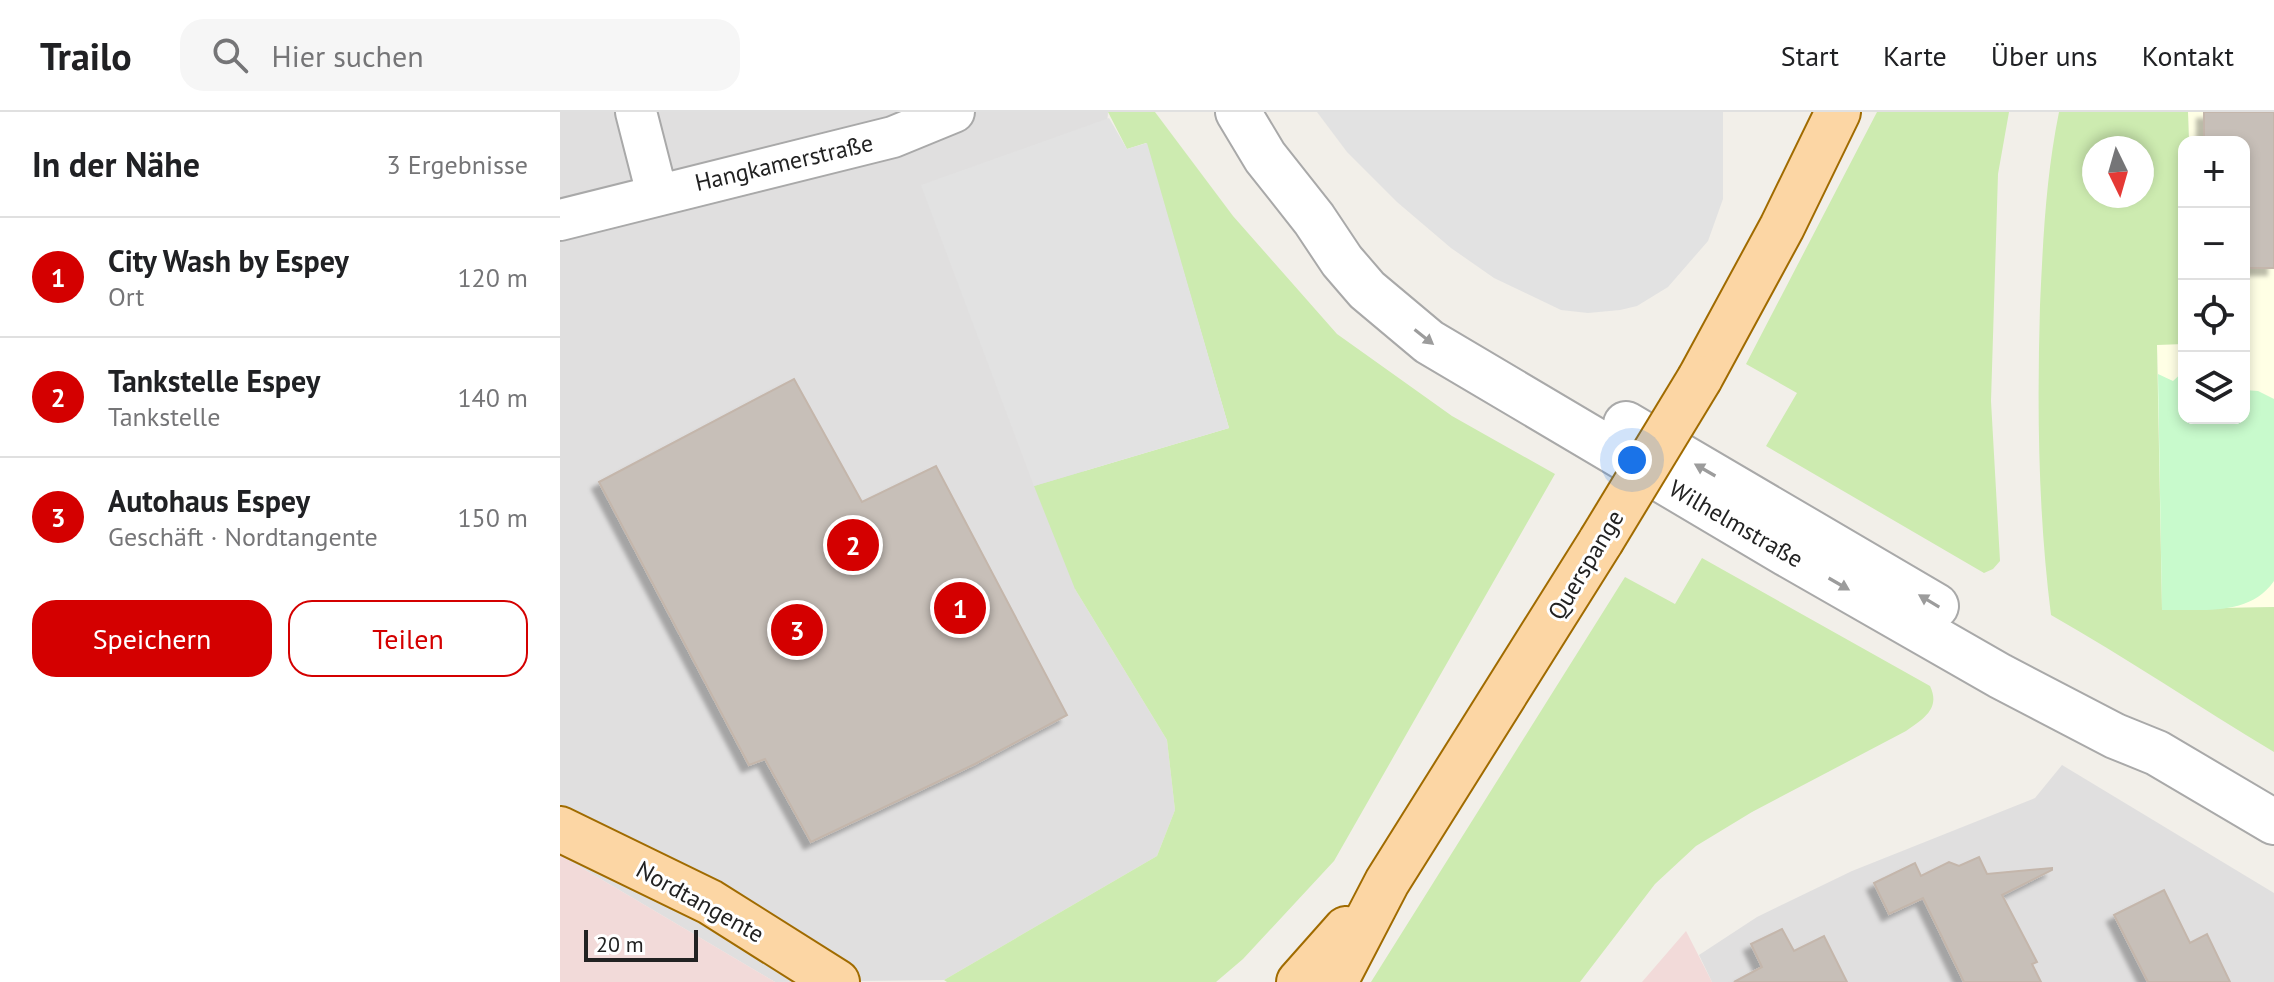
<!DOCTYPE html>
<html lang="de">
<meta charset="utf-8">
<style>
:root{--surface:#fff;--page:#f6f6f6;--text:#202124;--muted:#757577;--line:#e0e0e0;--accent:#d40000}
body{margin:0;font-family:"PT Sans",sans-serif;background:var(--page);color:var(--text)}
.controls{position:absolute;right:24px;top:24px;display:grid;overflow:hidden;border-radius:16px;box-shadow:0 4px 12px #0003}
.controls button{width:72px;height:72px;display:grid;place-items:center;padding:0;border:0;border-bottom:2px solid var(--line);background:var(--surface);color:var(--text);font:40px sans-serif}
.compass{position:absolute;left:1522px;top:24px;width:72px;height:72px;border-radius:50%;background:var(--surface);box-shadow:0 4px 12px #0003;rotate:175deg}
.scale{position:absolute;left:24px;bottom:20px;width:114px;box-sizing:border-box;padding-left:8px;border:4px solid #222;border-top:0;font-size:22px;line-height:28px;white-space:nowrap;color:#222;-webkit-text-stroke:6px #fff;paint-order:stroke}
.you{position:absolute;left:1072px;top:348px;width:28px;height:28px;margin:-20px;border:6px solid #fff;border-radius:50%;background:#1a73e8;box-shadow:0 0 0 12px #1a73e833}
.badge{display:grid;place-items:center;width:52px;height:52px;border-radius:50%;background:var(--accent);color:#fff;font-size:26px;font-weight:700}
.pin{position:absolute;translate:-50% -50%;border:4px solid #fff;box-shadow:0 2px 8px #0006}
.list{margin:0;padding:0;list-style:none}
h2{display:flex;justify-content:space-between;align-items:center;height:104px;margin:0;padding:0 32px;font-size:34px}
h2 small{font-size:26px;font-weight:400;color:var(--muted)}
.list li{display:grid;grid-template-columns:52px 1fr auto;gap:24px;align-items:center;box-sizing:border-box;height:120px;padding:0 32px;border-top:2px solid var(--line)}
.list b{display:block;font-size:30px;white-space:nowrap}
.list p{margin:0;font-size:26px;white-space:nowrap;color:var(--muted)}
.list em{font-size:26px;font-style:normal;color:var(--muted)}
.actions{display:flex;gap:16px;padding:24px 32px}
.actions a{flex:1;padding:18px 0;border:2px solid var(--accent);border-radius:24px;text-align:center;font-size:28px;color:var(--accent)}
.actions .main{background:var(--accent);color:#fff}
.icon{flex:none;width:44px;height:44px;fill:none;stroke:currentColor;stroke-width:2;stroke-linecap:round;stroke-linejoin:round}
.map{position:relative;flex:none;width:1714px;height:870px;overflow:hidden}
header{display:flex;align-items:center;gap:48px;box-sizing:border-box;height:112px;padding:0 40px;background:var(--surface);border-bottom:2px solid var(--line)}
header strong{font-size:38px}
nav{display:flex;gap:44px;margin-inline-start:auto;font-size:28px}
.search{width:560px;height:72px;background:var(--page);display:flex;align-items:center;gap:20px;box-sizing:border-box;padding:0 28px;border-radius:24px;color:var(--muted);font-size:30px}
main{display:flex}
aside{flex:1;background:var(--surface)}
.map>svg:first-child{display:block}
.residential{fill:#e0dfdf}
.commercial{fill:#f2dad9}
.education{fill:#ffffe5}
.grass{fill:#cdebb0;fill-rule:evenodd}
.park{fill:#c8facc}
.parking{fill:#e2e2e2}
.building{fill:#c7bfb8;stroke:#c4b6ab;stroke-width:2;filter:url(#shadow)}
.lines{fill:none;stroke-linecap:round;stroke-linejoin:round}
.minor-casing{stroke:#a9a9a9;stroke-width:44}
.tertiary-casing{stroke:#a9a9a9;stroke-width:48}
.primary-casing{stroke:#a06b00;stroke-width:48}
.minor{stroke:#fff;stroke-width:40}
.tertiary{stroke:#fff;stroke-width:44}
.primary{stroke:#fcd6a4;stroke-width:44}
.primary-bridge-casing{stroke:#a06b00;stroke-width:48;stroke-linecap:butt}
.primary-bridge{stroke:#fcd6a4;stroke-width:44}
.oneway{fill:#9c9c9c}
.labels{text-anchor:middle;stroke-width:6;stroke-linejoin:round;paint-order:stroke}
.street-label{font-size:24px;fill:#222;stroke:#fff}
</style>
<header>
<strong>Trailo</strong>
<div class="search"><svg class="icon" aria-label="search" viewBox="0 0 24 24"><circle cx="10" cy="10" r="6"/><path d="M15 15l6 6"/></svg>Hier suchen</div>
<nav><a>Start</a><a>Karte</a><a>Über uns</a><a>Kontakt</a></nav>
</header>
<main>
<aside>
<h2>In der Nähe<small>3 Ergebnisse</small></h2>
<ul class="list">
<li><span class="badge">1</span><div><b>City Wash by Espey</b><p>Ort</p></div><em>120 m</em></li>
<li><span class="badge">2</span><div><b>Tankstelle Espey</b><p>Tankstelle</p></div><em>140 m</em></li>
<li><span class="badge">3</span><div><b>Autohaus Espey</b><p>Geschäft · Nordtangente</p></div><em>150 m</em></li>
</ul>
<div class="actions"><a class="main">Speichern</a><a>Teilen</a></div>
</aside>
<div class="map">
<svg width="1714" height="870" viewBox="0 0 1714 870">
<defs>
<filter id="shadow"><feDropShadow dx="-7" dy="7" stdDeviation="2" flood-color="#0004"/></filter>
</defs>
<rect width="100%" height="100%" fill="#f2efe9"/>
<path class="residential" d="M 0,0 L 548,0 L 515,477 L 607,628 L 615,698 L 597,744 L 384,868 L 215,870 L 0,743 Z
M 1502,653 L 1714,781 L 1714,870 L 1152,870 L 1139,843 L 1197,805 L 1292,759 L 1475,686 Z"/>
<path class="commercial" d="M 0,743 L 215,870 L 0,870 Z
M 1126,819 L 1152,870 L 1082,870 Z"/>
<path class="education" d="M 1628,0 L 1714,0 L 1714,495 L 1602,498 L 1597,232 L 1624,232 L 1624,306 L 1684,306 L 1684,30 L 1629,30 Z"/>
<path class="grass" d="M 548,0 L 595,0 L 673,104 L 777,222 L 892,304 L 995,362 L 774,749 L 683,847 L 656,870 L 387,870 L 384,868 L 597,744 L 615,698 L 607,628 L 515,477 L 474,374 L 669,316 L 586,31 L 567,37 Z
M 1317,0 L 1449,0 L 1438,62 L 1431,289 L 1440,449 L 1433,457 L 1424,461 L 1206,334 L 1237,281 L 1186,252 Z
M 1499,0 L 1628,0 L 1629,30 L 1624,30 L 1624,232 L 1597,233 L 1602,497 L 1714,495 L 1714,640 C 1639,595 1567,546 1491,503 C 1478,400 1477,296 1480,193 C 1483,128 1486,64 1499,0 ZM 1534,36 L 1582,36 L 1582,84 L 1534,84 Z
M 1142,446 L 1370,574 C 1381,597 1363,607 1346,619 L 1192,700 L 1136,734 L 1095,772 L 1020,870 L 811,870 L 1065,465 L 1115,492 Z"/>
<path class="park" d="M 1624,259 L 1624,306 L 1684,306 L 1684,278 L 1698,279 L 1714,287 L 1714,469 C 1689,505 1641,497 1602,498 L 1598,262 L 1613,269 Z"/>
<path class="parking" d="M 757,0 L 1163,0 L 1163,87 L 1148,129 L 1108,175 L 1077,194 L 1060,198 L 1028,201 L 1001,198 L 934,166 L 891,136 L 837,90 L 787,40 Z
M 549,6 L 567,37 L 587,31 L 669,316 L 474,374 L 361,73 Z"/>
<path class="building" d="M 1644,0 L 1714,0 L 1714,156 L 1684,156 L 1684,30 L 1644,30 Z
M 234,267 L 302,390 L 376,354 L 507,603 L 415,652 L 251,730 L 205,647 L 189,653 L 39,370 Z
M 1419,745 L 1427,762 L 1492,756 L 1492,758 L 1442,783 L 1477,850 L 1472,852 L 1481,870 L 1404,870 L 1363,786 L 1329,802 L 1314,771 L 1355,751 L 1361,764 L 1389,750 L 1399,754 Z
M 1604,778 L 1630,831 L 1647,822 L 1670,870 L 1588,870 L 1554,803 Z
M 1222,817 L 1234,839 L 1264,824 L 1287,870 L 1174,870 L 1202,855 L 1191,832 Z"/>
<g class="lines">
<defs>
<path id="minor" d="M 76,0 L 97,82
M 0,108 L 333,25 L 394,0"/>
<path id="tertiary" d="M 678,0 L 705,45 L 754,107 L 782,149 L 807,178 L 869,230 L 1227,442 L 1440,564 L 1555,624 L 1597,641 L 1714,710
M 1066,312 L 1376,494"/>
<path id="primary" d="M 1140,266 L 1222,115 L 1278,0
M 0,717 L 150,790 L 277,870
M 739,870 L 786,817
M 775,870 L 827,770 L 1041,429"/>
</defs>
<use href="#minor" class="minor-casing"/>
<use href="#tertiary" class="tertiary-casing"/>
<use href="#primary" class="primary-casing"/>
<use href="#minor" class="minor"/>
<use href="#tertiary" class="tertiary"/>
<use href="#primary" class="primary"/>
<defs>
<path id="primary-bridge" d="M 1041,429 L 1140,266"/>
</defs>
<use href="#primary-bridge" class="primary-bridge-casing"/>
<use href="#primary-bridge" class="primary-bridge"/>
</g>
<defs><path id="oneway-solid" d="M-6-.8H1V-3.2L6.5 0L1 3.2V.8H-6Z" transform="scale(2)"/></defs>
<g class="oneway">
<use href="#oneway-solid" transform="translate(864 225) rotate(38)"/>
<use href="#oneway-solid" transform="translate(1145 358) rotate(-150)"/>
<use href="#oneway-solid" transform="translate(1279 472) rotate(30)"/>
<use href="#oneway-solid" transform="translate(1369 489) rotate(-149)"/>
</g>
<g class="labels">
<g class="street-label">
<text transform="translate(224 51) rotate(-13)" y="8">Hangkamerstraße</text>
<text transform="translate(1176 412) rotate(30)" y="8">Wilhelmstraße</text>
<text transform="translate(1026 453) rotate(-59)" y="8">Querspange</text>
<text transform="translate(140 790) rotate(29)" y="8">Nordtangente</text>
</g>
</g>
</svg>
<div class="controls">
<button>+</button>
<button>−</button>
<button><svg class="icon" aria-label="locate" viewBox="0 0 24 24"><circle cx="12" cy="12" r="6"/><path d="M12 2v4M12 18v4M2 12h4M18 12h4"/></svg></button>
<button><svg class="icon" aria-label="layers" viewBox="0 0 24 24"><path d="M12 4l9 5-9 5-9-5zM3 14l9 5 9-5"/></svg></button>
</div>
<svg class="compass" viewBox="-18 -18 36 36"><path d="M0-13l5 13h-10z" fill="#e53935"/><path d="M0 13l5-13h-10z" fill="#757577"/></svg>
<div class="scale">20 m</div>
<div class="you"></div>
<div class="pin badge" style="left:400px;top:496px">1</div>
<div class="pin badge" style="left:293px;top:433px">2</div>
<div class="pin badge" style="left:237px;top:518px">3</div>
</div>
</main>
